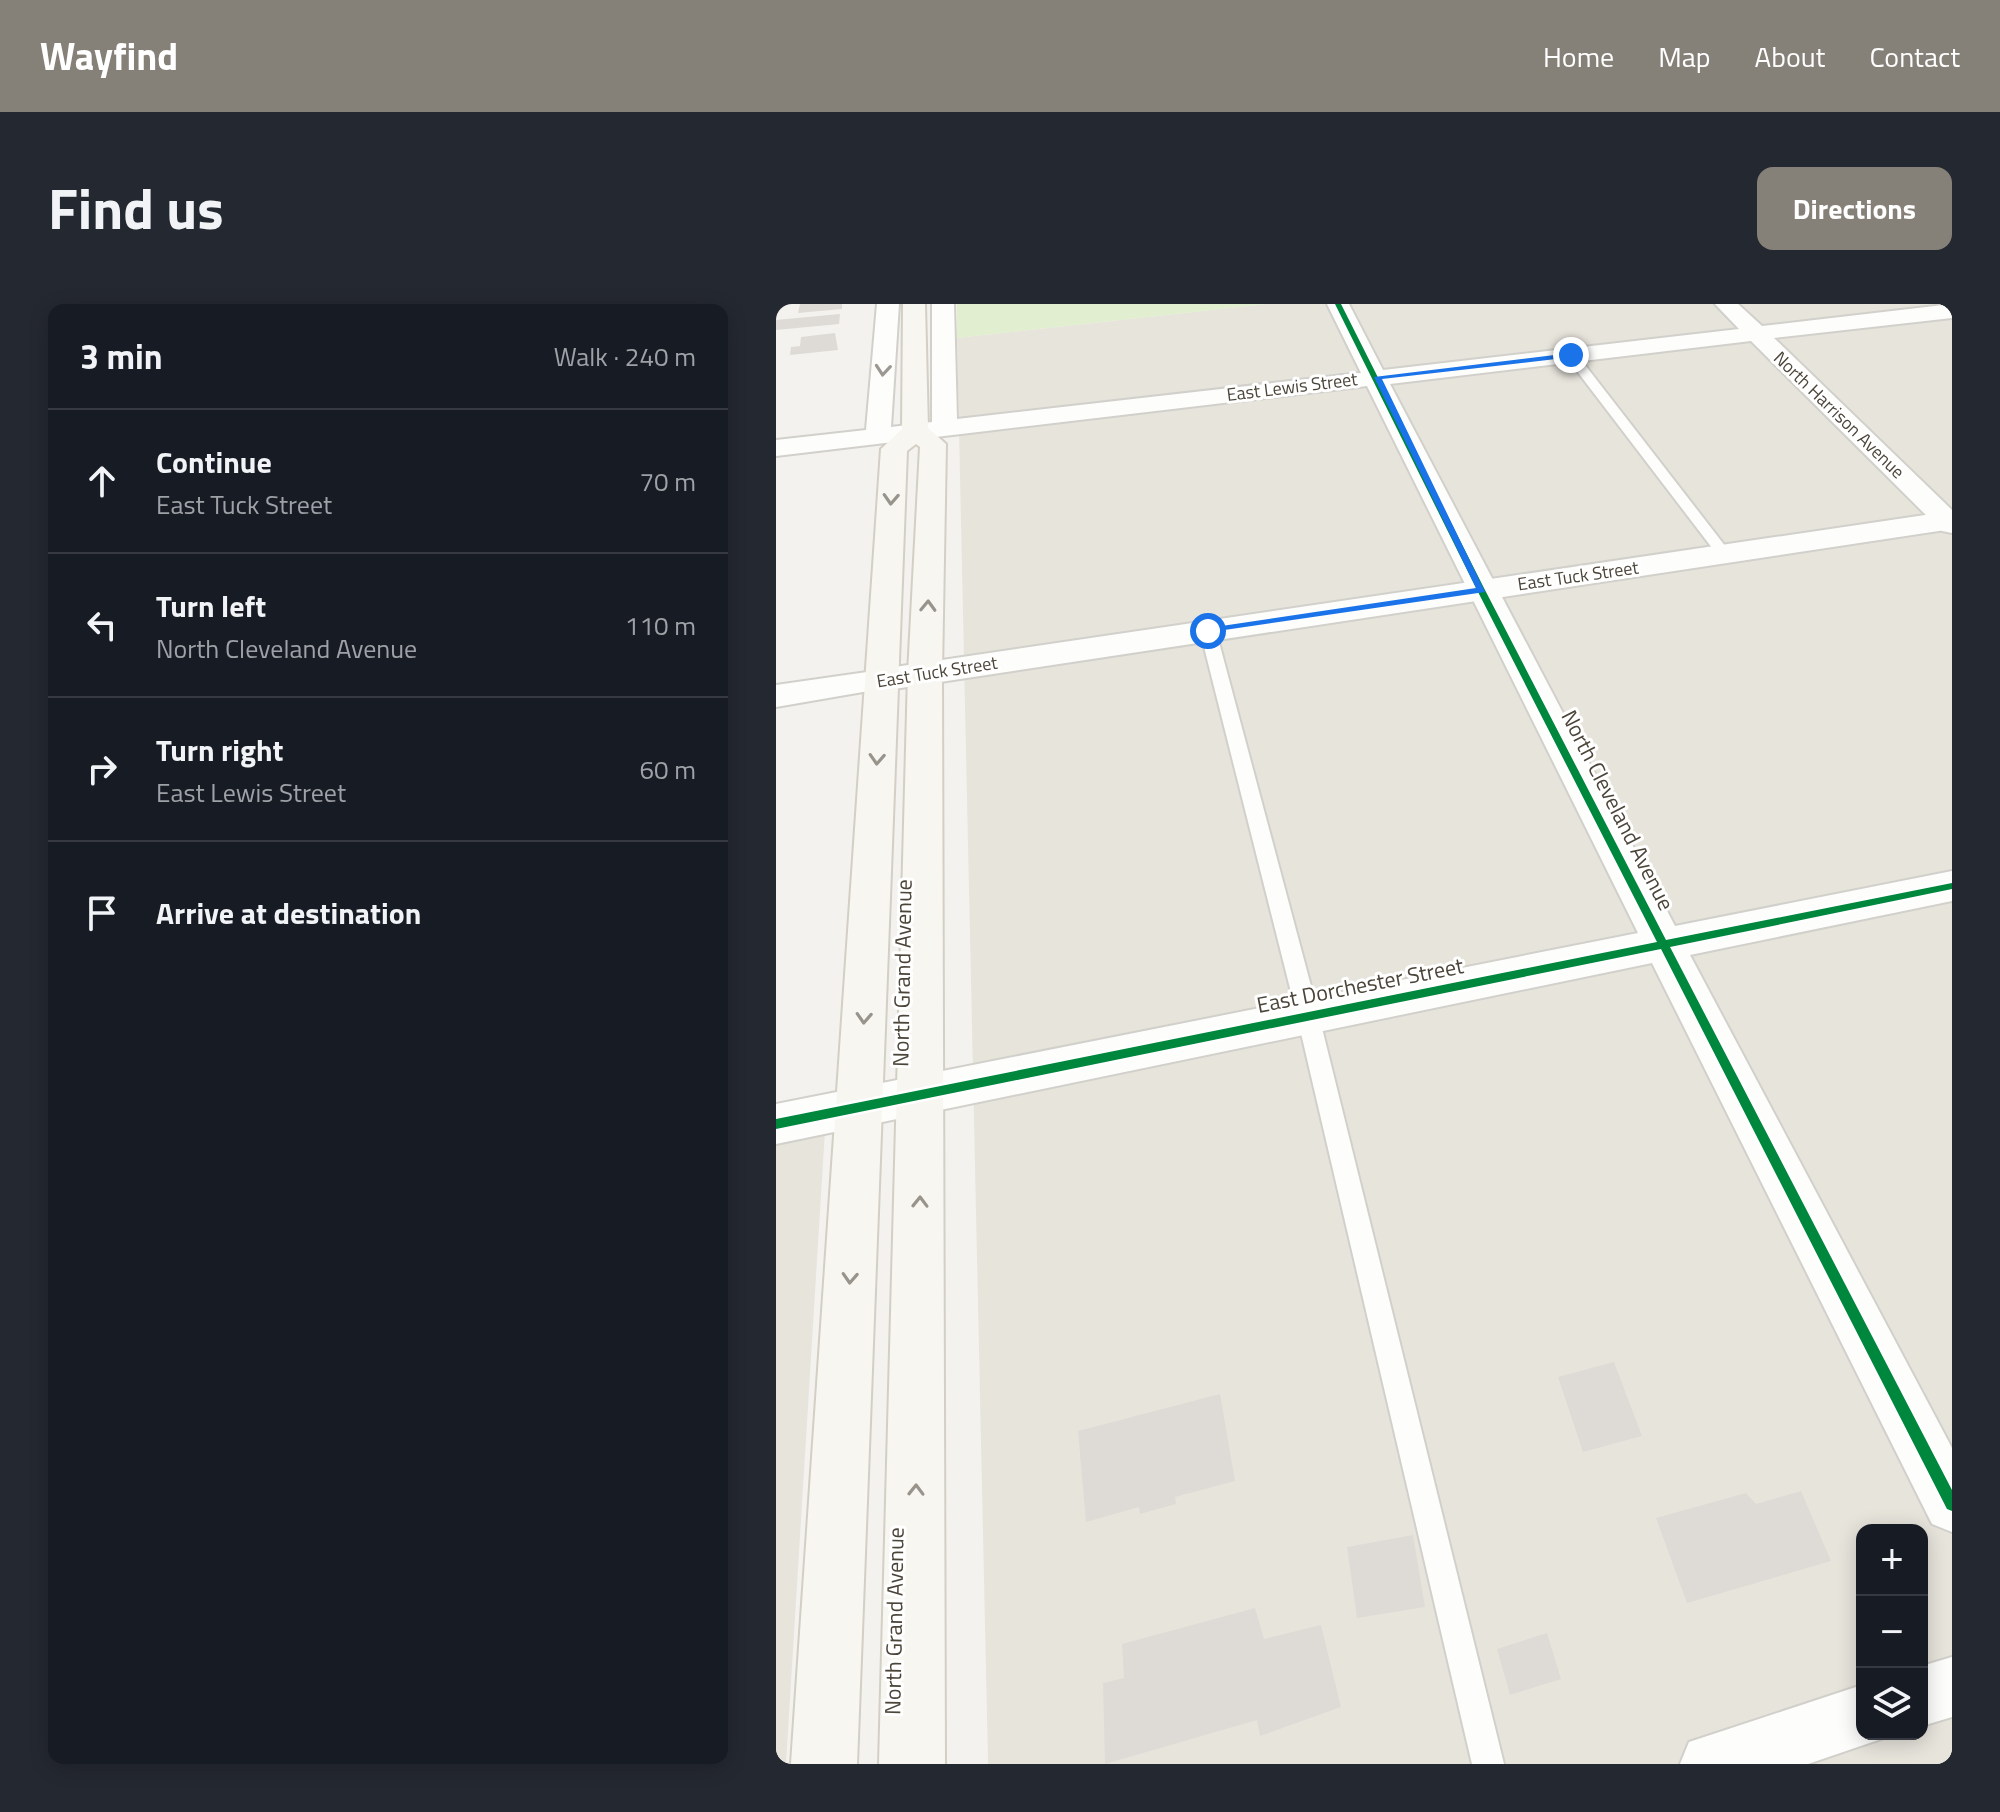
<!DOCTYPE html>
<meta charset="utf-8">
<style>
:root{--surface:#171b24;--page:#242831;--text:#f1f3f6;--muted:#9ea1a6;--line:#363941;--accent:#868178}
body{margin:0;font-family:"Titillium Web",sans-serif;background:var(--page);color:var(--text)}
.controls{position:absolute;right:24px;bottom:24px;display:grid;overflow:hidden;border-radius:16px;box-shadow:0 4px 20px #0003}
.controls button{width:72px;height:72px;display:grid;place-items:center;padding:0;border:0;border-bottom:2px solid var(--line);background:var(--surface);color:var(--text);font:40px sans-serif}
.stop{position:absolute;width:24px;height:24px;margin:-18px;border:6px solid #1a73e8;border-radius:50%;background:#fff}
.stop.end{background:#1a73e8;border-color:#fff;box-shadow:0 2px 8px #0008}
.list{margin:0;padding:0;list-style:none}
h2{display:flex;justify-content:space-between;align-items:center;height:104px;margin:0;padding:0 32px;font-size:34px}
h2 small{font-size:26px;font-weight:400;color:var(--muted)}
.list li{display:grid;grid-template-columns:52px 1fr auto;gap:24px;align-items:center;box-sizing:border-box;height:144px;padding:0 32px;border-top:2px solid var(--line)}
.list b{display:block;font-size:30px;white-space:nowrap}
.list p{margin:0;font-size:26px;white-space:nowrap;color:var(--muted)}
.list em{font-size:26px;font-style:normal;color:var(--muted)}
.icon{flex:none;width:44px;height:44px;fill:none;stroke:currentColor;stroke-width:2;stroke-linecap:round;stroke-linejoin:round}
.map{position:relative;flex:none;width:1176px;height:1460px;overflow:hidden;border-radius:16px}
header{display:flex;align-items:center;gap:48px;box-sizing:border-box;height:112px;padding:0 40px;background:var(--accent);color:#fff}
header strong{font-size:38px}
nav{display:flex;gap:44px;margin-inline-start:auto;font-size:28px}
.intro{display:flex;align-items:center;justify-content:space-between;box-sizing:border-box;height:192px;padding:0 48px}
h1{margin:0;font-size:56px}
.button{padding:20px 36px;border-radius:16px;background:var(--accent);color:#fff;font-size:28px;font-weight:700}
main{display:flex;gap:48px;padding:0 48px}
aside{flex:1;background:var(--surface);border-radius:16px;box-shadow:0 4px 20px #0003}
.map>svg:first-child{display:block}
.residential{fill:#e7e4dc;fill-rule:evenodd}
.green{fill:#e1eecf}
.building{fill:#dedbd6}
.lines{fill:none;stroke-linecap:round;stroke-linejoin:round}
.service-casing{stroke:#d2d0cb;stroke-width:4}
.minor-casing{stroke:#d2d0cb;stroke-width:4}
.tertiary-casing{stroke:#d2d0cb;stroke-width:4}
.secondary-casing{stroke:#d3cfc5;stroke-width:4}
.service{fill:#fdfdfc;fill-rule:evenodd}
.minor{fill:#fdfdfc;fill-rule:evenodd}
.tertiary{fill:#fdfdfc;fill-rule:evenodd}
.secondary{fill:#f7f6f1;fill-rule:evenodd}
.cycleway-casing{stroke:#fff;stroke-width:5}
.cycleway{fill:#00873e;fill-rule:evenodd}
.oneway{stroke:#9b9791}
.oneway2{stroke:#98948c}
.route{fill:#1a73e8}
.labels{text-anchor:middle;stroke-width:6;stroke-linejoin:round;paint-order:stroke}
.far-street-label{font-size:18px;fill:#4b4439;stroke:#fff}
.street-label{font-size:22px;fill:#4b4439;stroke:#fff}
</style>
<header>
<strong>Wayfind</strong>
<nav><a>Home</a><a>Map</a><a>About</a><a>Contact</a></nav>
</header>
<div class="intro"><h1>Find us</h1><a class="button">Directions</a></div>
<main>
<aside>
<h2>3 min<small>Walk · 240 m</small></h2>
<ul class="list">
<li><svg class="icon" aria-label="ahead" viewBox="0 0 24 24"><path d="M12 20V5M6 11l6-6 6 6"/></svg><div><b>Continue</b><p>East Tuck Street</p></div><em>70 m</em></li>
<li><svg class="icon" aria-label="left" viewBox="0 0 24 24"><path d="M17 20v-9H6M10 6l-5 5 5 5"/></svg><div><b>Turn left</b><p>North Cleveland Avenue</p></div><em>110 m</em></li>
<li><svg class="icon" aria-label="right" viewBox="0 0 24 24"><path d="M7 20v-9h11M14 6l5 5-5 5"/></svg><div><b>Turn right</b><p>East Lewis Street</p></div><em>60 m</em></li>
<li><svg class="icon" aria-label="arrive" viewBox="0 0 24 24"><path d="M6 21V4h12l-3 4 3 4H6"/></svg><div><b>Arrive at destination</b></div></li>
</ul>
</aside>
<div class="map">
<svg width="1176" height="1460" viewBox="0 0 1176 1460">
<rect width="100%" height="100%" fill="#f4f2ee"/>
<path class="residential" d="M 490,0 L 1176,0 L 1176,1460 L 212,1460 L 181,34 ZM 1086,1226 L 1146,1226 L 1146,1430 L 1086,1430 Z
M 50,810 L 10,1460 L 0,1460 L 0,821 Z"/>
<path class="green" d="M 181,0 L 490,0 L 181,34 Z"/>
<path class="building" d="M 24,0 L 66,0 L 66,5 L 22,9 Z
M 64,10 L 63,20 L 0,26 L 0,16 Z
M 59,29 L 62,46 L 14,51 L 15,43 L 24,42 L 25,33 Z
M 838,1058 L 866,1132 L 807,1148 L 782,1073 Z
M 444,1090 L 459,1177 L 399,1193 L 400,1200 L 364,1210 L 363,1203 L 310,1218 L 302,1127 Z
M 1025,1187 L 1055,1257 L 911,1299 L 880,1214 L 970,1189 L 980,1200 Z
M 637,1231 L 649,1303 L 581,1314 L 571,1243 Z
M 479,1304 L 488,1335 L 545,1321 L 565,1403 L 484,1432 L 481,1416 L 329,1460 L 327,1379 L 348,1374 L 346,1340 Z
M 771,1329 L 785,1375 L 734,1391 L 721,1345 Z"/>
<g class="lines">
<defs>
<path id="service" d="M 795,47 L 799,48 L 953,247 L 953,253 L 943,253 L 791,54 L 789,51 Z
M 432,322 L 440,327 L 543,712 L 728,1460 L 696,1460 L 521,712 L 424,327 Z"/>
<path id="minor" d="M 101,0 L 123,0 L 115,123 L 156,118 L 156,0 L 178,0 L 181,115 L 585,69 L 551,0 L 573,0 L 607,66 L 963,25 L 939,0 L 962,0 L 986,22 L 1176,0 L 1176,14 L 998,34 L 1176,206 L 1176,229 L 1166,227 L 975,37 L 614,80 L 899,622 L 1176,567 L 1176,597 L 914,651 L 1176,1144 L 1176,1228 L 1156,1220 L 876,659 L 0,840 L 0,800 L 862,629 L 591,82 L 0,152 L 0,136 L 90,126 Z
M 105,366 L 116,369 L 121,376 L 116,383 L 0,403 L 0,381 Z
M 1176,1353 L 1176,1413 L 1146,1422 L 1146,1362 Z
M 1086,1381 L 1086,1430 L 1109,1430 L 1108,1434 L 1032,1460 L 904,1460 L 913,1438 Z"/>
<path id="tertiary" d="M 1176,207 L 1176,225 L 105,387 L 93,384 L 88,376 L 93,368 L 105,365 Z"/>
<path id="secondary" d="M 127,0 L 149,0 L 152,124 L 170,140 L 166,369 L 169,1460 L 103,1460 L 132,369 L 144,143 L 140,140 L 131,147 L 81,1460 L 15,1460 L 105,145 L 126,125 Z"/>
</defs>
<use href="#service" class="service-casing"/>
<use href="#minor" class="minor-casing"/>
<use href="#tertiary" class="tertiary-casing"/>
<use href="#secondary" class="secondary-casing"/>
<use href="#service" class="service"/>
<use href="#minor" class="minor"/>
<use href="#tertiary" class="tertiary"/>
<use href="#secondary" class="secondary"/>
<defs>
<path id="cycleway" d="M 559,0 L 565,0 L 709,286 L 890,636 L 1176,579 L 1176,585 L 894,643 L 1176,1186 L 1176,1207 L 1171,1205 L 885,645 L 0,825 L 0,815 L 881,638 L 701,286 Z"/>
</defs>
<use href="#cycleway" class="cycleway-casing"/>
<use href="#cycleway" class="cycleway"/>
</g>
<defs><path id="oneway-chevron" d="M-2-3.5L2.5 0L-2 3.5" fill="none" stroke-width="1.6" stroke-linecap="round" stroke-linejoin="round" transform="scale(2)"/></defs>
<use class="oneway" href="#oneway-chevron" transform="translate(107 66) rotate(95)"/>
<g class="oneway2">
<use href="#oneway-chevron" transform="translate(115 195) rotate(93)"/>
<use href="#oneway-chevron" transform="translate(152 302) rotate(-88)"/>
<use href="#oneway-chevron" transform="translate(101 455) rotate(93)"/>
<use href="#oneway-chevron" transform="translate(88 714) rotate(93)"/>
<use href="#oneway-chevron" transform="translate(144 898) rotate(-89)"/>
<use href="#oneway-chevron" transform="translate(74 974) rotate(93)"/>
<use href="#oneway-chevron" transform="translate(140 1186) rotate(-89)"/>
</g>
<path class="route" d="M 795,49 L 797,53 L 606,75 L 709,288 L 428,329 L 432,324 L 700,284 L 598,73 Z"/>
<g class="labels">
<g class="far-street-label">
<text transform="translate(516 83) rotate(-7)" y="6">East Lewis Street</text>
<text transform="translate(1063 111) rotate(44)" y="6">North Harrison Avenue</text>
<text transform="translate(802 272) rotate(-8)" y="6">East Tuck Street</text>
<text transform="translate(161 368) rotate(-9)" y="6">East Tuck Street</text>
</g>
<g class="street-label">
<text transform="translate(842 506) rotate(63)" y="8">North Cleveland Avenue</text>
<text transform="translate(126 669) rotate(-89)" y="8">North Grand Avenue</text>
<text transform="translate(584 681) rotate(-11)" y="8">East Dorchester Street</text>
<text transform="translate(118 1317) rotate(-89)" y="8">North Grand Avenue</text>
</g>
</g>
</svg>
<div class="controls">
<button>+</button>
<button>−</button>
<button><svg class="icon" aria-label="layers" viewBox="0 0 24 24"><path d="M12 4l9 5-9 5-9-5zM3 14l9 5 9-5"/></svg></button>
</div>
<div class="stop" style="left:432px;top:327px"></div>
<div class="stop end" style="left:795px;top:51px"></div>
</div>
</main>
